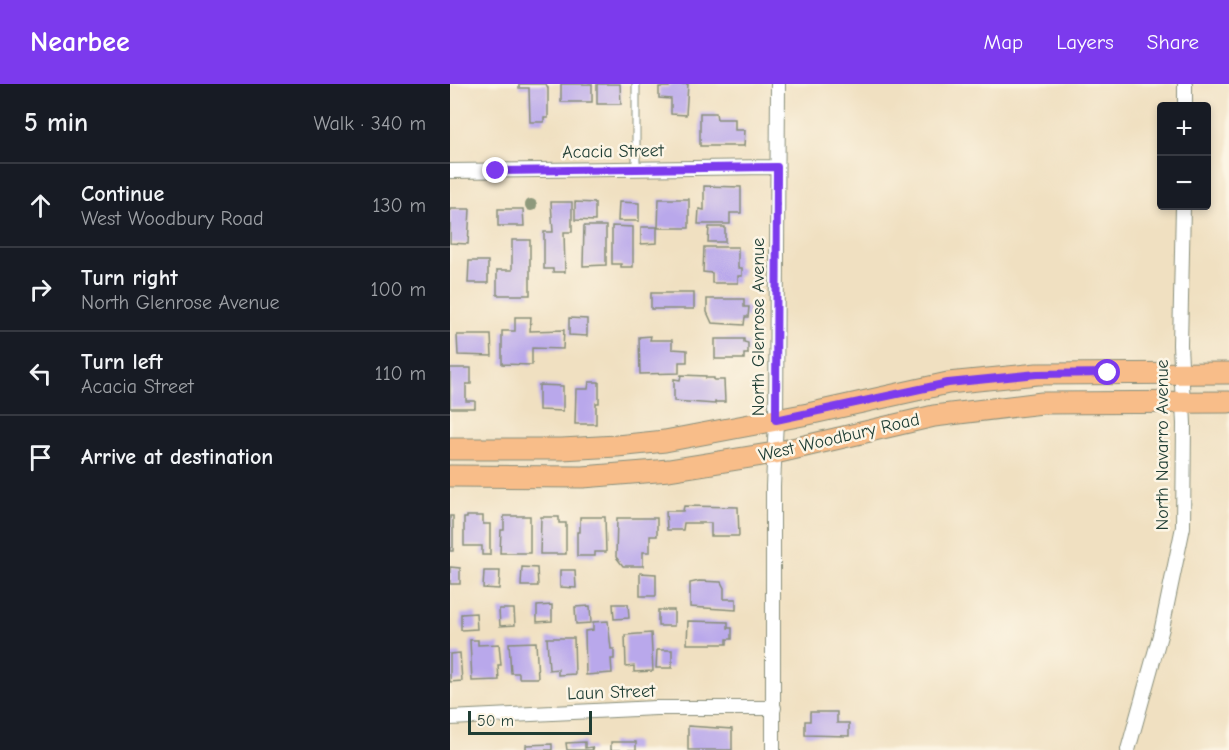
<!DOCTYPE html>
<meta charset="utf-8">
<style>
:root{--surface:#171b24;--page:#242831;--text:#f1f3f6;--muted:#9ea1a6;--line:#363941;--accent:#7c3aed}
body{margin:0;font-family:"Comic Neue",sans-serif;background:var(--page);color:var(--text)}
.controls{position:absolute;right:18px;top:18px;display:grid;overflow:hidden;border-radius:6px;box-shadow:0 3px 9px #0003}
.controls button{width:54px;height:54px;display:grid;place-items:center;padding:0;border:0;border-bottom:2px solid var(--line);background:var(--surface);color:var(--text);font:30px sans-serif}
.scale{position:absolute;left:18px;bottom:15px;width:124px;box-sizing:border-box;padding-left:6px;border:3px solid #1f3d34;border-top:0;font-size:16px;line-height:21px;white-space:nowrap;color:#1f3d34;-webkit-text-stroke:4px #fcf5e5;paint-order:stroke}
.stop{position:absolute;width:18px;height:18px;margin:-14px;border:4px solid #7c3aed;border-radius:50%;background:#fff}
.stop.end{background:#7c3aed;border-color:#fff;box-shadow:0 2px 6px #0008}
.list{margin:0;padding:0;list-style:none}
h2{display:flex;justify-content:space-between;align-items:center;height:78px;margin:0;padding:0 24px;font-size:26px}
h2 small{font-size:20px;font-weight:400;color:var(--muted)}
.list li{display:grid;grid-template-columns:39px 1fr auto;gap:18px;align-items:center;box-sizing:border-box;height:84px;padding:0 24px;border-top:2px solid var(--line)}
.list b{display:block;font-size:22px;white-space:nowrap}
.list p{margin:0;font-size:20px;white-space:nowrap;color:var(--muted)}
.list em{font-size:20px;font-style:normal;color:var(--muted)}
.icon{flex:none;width:33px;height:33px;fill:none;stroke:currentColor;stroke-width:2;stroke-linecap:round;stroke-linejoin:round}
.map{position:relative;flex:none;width:779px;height:666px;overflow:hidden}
header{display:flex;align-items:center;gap:36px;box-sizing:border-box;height:84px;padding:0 30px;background:var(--accent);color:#fff}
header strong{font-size:28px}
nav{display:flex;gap:33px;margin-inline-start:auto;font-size:21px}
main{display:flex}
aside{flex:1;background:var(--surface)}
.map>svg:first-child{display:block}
.building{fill:#b9a8eb}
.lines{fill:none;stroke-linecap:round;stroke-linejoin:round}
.service-casing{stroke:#888e7a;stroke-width:9}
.minor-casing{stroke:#888e7a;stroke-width:16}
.primary-casing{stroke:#888e7a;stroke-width:23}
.service{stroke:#fff;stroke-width:7}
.minor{stroke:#fff;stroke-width:14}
.primary{stroke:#f8bd89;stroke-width:21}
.tree{fill:#8e997c}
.route{stroke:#7c3aed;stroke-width:8}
.labels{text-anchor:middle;stroke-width:5;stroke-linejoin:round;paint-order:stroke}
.street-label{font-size:18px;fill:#1f3d34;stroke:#fcf5e5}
</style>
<header>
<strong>Nearbee</strong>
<nav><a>Map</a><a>Layers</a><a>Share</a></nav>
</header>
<main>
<aside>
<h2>5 min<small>Walk · 340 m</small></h2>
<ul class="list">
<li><svg class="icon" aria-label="ahead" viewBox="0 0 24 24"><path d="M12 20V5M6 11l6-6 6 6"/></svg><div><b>Continue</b><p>West Woodbury Road</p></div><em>130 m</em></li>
<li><svg class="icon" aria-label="right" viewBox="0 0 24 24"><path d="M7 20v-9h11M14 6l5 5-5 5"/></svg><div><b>Turn right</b><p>North Glenrose Avenue</p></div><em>100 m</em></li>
<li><svg class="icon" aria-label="left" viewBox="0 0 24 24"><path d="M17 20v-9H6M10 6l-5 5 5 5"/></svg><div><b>Turn left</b><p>Acacia Street</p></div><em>110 m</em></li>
<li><svg class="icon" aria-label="arrive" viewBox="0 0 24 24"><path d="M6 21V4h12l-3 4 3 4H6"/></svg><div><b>Arrive at destination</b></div></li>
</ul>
</aside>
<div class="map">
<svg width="779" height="666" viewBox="0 0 779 666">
<rect width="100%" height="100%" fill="#fcf5e5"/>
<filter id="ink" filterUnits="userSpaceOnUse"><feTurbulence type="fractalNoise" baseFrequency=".0167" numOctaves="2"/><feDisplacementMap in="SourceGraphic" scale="12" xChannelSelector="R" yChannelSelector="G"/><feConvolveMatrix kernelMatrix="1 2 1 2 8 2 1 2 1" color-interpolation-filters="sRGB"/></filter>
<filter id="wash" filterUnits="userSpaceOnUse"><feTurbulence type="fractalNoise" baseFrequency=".008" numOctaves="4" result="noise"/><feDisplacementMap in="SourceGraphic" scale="24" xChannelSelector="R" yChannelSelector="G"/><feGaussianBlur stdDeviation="1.35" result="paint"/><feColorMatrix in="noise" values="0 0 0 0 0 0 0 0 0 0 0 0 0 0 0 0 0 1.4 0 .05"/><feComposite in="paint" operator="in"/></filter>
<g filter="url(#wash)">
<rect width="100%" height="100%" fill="#f0e0c1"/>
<g id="blocks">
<path class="building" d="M 69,0 L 96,0 L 98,4 L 98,34 L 94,34 L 94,38 L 80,38 L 79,4 L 69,4 Z
M 111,0 L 142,0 L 142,18 L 111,18 Z
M 147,0 L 170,0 L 171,20 L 147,20 Z
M 219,0 L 238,0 L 236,31 L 221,30 L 221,15 L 209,14 L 209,3 L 219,3 Z
M 250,29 L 266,29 L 267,35 L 285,35 L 285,46 L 295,46 L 294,62 L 250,62 Z
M 254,102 L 291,103 L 291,129 L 280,129 L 280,140 L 248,140 L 249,125 L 254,126 Z
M 209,115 L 239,115 L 239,144 L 208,144 Z
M 101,118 L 122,118 L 122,148 L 114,148 L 115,188 L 103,188 L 103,185 L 94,185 L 94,148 L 103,148 Z
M 125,118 L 145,119 L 145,137 L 125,136 Z
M 169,118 L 189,119 L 189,137 L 168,137 Z
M 0,125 L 20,125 L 18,160 L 0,159 Z
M 48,125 L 73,125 L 74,142 L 48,142 Z
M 134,142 L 156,142 L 156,181 L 133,182 Z
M 162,142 L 183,143 L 183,183 L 171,183 L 171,180 L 162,180 Z
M 191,143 L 207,143 L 207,159 L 191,160 Z
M 259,143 L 275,143 L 275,158 L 258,158 Z
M 62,156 L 80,156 L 80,211 L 47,211 L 47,186 L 62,186 Z
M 254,163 L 288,163 L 288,184 L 292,184 L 292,192 L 288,192 L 288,199 L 262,199 L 262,189 L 253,188 Z
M 19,177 L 38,177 L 38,199 L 18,199 Z
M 201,209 L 244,209 L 244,225 L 201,225 Z
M 257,215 L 294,215 L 294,223 L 299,223 L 298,233 L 295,233 L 294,241 L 262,239 L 257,228 Z
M 65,233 L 81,233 L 80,247 L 114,246 L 113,265 L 82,264 L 82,281 L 52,280 L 52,247 L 65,247 Z
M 119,234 L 137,235 L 137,252 L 119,251 Z
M 7,251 L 41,251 L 42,272 L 8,271 Z
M 201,252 L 200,256 L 222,256 L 222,265 L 237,266 L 237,278 L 229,278 L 229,289 L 190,290 L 189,253 Z
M 265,255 L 294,255 L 294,258 L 298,259 L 298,270 L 294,270 L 294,275 L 265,275 Z
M 0,284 L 21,284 L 21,300 L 16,300 L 16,317 L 25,317 L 25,324 L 0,324 Z
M 231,291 L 256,292 L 256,294 L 264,294 L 264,296 L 274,296 L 275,318 L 265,318 L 265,320 L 224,317 L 224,295 L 230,296 Z
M 139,298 L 149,298 L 149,319 L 146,319 L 146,340 L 125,340 L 126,305 L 138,305 Z
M 89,301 L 113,302 L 113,327 L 89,326 Z
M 234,422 L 288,423 L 289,452 L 261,452 L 261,439 L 234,439 L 233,446 L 217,446 L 216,427 L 233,427 Z
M 0,432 L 3,432 L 3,467 L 0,467 Z
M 17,432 L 33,432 L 33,440 L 40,440 L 40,471 L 32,471 L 32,462 L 14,462 L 14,434 L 17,434 Z
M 54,432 L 80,432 L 80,469 L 50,469 L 51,446 L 54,446 Z
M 91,433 L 109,433 L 109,439 L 116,439 L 116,470 L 90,470 Z
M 130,433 L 155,433 L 156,468 L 145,468 L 145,472 L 127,472 L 127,448 L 130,448 Z
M 167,434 L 207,434 L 207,452 L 200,452 L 200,468 L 193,468 L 193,482 L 173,482 L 166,473 Z
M 0,483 L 10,484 L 10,500 L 0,500 Z
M 72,483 L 87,484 L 88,502 L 71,502 Z
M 110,486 L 125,486 L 126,504 L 110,503 Z
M 34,487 L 50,487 L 49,505 L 33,504 Z
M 190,489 L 206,490 L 206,512 L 190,512 Z
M 249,497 L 271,498 L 274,504 L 274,515 L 286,515 L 286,526 L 240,523 L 240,499 Z
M 163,520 L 178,520 L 179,534 L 164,535 Z
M 102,521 L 102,537 L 87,538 L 87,522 Z
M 140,522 L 141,539 L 126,540 L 125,523 Z
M 49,525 L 64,525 L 65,541 L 50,542 Z
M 208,526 L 224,526 L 224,542 L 208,542 Z
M 26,529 L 27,545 L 11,546 L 11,530 Z
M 158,537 L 161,565 L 164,565 L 164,575 L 161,575 L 162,589 L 136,591 L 135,547 L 143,546 L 143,538 Z
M 238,537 L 278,538 L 278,544 L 282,544 L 282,555 L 277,555 L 277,560 L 237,560 Z
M 201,549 L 203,587 L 184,588 L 184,582 L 176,583 L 175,551 Z
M 97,554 L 124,554 L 125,590 L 108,591 L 108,585 L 99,586 Z
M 20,556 L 28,556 L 28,561 L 49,560 L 51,581 L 48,581 L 49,596 L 22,597 Z
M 86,558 L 88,594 L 69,594 L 69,589 L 61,589 L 59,559 Z
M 207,566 L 222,566 L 222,584 L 206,584 Z
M 10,569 L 12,597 L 0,598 L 0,570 Z
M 360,628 L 387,628 L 387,639 L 399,639 L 399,652 L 355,651 L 355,637 L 360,637 Z
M 238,642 L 282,645 L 282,666 L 238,666 Z
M 135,658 L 135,664 L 142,663 L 143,666 L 117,666 L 116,659 Z
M 161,658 L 186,658 L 186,666 L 161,666 Z
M 102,660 L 102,666 L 76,666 L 76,661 Z"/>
</g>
</g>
<g filter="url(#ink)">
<use href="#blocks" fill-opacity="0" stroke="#888e7a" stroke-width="1.5"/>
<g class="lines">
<defs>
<path id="service" d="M 186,84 L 186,0"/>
<path id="minor" d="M 735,22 L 735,0
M 0,87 L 327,83
M 0,634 L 206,624 L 324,624
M 323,666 L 323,402 L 326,336 L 328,0
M 678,666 L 712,544 L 733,443 L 734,340 L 730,261 L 733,122"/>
<path id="primary" d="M 0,365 L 112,365 L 167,362 L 215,357 L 358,330 L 498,299 L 587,290 L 779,289
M 0,392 L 133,393 L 219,386 L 325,369 L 484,332 L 592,319 L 779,318"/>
</defs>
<use href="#service" class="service-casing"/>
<use href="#minor" class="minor-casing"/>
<use href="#primary" class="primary-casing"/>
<use href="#service" class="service"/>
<use href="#minor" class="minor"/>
<use href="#primary" class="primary"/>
</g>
<circle class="tree" cx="81" cy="121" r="6"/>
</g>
<g class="lines" filter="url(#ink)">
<path class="route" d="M 46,87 L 327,83 L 326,336 L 498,299 L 587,290 L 658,289"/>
</g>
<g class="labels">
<g class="street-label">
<text transform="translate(163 67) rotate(-1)" y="6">Acacia Street</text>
<text transform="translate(308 243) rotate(-90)" y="6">North Glenrose Avenue</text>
<text transform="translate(389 353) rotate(-13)" y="6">West Woodbury Road</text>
<text transform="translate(712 361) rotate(-90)" y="6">North Navarro Avenue</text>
<text transform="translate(161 608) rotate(-2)" y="6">Laun Street</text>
</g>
</g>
</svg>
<div class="controls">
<button>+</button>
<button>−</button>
</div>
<div class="scale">50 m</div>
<div class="stop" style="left:658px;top:289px"></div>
<div class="stop end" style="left:46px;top:87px"></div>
</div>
</main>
